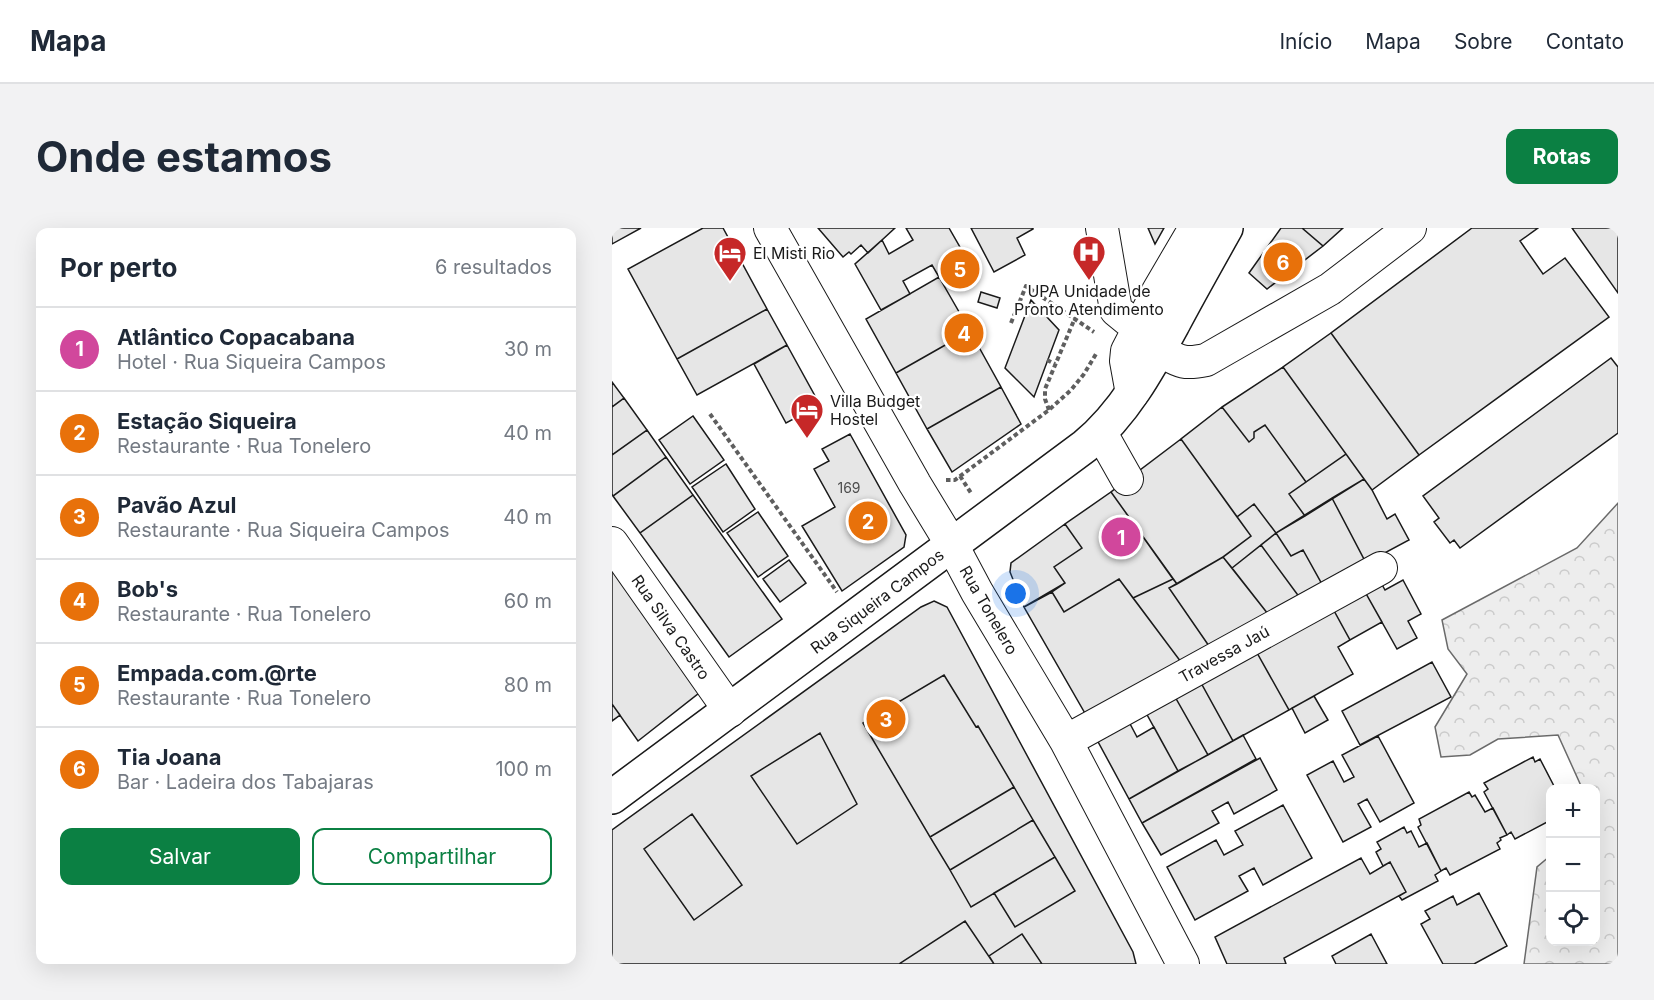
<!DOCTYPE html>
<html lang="pt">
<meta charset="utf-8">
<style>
:root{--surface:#fff;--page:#f2f2f3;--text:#1f2937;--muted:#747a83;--line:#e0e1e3;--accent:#0b8043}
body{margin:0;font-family:Inter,sans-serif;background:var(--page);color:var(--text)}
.controls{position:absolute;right:18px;bottom:18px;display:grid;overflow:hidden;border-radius:12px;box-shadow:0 6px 24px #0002}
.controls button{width:54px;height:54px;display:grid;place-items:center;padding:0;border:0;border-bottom:2px solid var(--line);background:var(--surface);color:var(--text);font:30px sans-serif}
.you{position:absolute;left:404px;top:366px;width:21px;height:21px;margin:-15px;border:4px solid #fff;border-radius:50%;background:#1a73e8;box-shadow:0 0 0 9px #1a73e833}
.badge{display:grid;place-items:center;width:39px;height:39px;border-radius:50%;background:var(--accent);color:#fff;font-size:20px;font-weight:700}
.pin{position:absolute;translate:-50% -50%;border:3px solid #fff;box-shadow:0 2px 6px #0006}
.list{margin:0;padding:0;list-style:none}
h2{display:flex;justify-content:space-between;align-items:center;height:78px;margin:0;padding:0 24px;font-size:26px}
h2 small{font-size:20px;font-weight:400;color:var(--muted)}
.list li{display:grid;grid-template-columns:39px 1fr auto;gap:18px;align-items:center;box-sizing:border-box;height:84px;padding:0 24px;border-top:2px solid var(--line)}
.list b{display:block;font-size:22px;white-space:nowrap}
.list p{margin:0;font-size:20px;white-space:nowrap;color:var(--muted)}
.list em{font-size:20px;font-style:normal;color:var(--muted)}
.actions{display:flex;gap:12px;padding:18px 24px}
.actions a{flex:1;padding:14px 0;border:2px solid var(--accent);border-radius:12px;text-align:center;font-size:21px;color:var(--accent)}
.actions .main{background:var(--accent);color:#fff}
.icon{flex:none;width:33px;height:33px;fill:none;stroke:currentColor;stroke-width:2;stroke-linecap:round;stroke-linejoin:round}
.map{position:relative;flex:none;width:1006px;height:736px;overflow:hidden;border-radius:12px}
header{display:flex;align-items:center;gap:36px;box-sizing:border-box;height:84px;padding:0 30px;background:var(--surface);border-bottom:2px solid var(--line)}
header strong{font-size:28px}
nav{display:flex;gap:33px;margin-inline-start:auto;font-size:21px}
.intro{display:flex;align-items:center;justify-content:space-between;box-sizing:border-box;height:144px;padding:0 36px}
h1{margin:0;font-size:42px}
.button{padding:15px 27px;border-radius:12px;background:var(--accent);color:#fff;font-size:21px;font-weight:700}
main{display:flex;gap:36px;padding:0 36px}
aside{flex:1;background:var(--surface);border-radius:12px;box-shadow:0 6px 24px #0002}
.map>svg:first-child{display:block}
.forest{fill:url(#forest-crowns);stroke:#6a6a6a;stroke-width:1.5}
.building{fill:#e6e6e6;stroke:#1a1a1a;stroke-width:1.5}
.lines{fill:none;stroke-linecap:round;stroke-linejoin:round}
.minor-casing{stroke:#1a1a1a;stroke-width:34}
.major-casing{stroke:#1a1a1a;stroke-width:36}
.path{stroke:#5f5f5f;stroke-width:4;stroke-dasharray:4.5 3;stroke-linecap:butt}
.minor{stroke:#fff;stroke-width:32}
.major{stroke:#fff;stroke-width:33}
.labels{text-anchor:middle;stroke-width:4.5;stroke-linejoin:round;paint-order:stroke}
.number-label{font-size:14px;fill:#4d4d4d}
.poi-label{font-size:16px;fill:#1a1a1a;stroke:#fff;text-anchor:start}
.street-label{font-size:16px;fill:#1a1a1a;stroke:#fff}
</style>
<header>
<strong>Mapa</strong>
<nav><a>Início</a><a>Mapa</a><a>Sobre</a><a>Contato</a></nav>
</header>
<div class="intro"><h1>Onde estamos</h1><a class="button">Rotas</a></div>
<main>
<aside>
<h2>Por perto<small>6 resultados</small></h2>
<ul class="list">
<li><span class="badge" style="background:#d1479c">1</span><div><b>Atlântico Copacabana</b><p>Hotel · Rua Siqueira Campos</p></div><em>30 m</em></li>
<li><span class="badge" style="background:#e8710a">2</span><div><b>Estação Siqueira</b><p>Restaurante · Rua Tonelero</p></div><em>40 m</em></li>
<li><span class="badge" style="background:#e8710a">3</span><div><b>Pavão Azul</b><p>Restaurante · Rua Siqueira Campos</p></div><em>40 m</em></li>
<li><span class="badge" style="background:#e8710a">4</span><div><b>Bob's</b><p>Restaurante · Rua Tonelero</p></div><em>60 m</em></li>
<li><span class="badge" style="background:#e8710a">5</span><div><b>Empada.com.@rte</b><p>Restaurante · Rua Tonelero</p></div><em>80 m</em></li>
<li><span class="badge" style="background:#e8710a">6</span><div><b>Tia Joana</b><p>Bar · Ladeira dos Tabajaras</p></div><em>100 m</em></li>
</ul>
<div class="actions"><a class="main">Salvar</a><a>Compartilhar</a></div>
</aside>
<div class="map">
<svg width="1006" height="736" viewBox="0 0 1006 736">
<defs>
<pattern id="forest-crowns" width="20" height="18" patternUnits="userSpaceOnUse" patternTransform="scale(1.5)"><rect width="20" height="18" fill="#ededed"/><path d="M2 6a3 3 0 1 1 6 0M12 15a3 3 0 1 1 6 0" fill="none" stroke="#cbcbcb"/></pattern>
</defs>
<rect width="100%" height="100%" fill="#fff"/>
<path class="forest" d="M 1006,275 L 1006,736 L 912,736 L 925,639 L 938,628 L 939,714 L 984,714 L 984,560 L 970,560 L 946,507 L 886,511 L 858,527 L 829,529 L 823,499 L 855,446 L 836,421 L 830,392 L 965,320 Z"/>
<path class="building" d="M 0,0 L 29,0 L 0,16 Z
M 91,0 L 111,0 L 155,81 L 65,131 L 16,41 Z
M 206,0 L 283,0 L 256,25 L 249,17 L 239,26 L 237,24 L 231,29 Z
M 294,0 L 337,0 L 356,33 L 327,49 L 320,37 L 291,53 L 298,66 L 269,82 L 243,36 L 270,12 L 277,26 L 301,12 Z
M 359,0 L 421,0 L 421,1 L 405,10 L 413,27 L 382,44 Z
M 536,0 L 552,0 L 543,16 Z
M 669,0 L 690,0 L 711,18 L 655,61 L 637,45 Z
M 690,0 L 731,0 L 711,18 Z
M 860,0 L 926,0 L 908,13 L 931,46 L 953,30 L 997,89 L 807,227 L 719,105 Z
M 960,0 L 1006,0 L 1006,65 Z
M 327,49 L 358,103 L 284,145 L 254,91 Z
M 369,64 L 388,70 L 385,80 L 366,74 Z
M 419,72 L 447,102 L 422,169 L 393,140 Z
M 155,81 L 175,117 L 85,167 L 65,131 Z
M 358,103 L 389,159 L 315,201 L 284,145 Z
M 719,105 L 807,227 L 760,262 L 671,139 Z
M 175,117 L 208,177 L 174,195 L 142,136 Z
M 999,130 L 1006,139 L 1006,205 L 848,320 L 842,312 L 838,315 L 822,294 L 827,290 L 811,268 Z
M 671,139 L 734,226 L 694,254 L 653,197 L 642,204 L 642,210 L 637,214 L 610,179 Z
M 0,154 L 12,170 L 0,179 Z
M 389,159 L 409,196 L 340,244 L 315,201 Z
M 12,170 L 35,202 L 0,227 L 0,179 Z
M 610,179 L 637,214 L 642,210 L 642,204 L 653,197 L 694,254 L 677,266 L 693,288 L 664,305 L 642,276 L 625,289 L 569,211 Z
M 81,188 L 112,232 L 78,256 L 47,212 Z
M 35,202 L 54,229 L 1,268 L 0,266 L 0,227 Z
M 238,206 L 294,307 L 292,319 L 230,363 L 190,298 L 223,279 L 202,241 L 217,233 L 210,221 Z
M 569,211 L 639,308 L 611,329 L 565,356 L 499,264 Z
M 734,226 L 752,251 L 693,288 L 677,266 Z
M 54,229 L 81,267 L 28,305 L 1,268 Z
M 114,236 L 143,281 L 111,304 L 80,259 Z
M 752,251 L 760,262 L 775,291 L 783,286 L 797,312 L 754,335 L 720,270 Z
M 499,264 L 561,351 L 521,370 L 507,351 L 452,384 L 440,364 L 453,355 L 442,339 L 470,320 L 453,296 Z
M 81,267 L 170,391 L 117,429 L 28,305 Z
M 720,270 L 754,335 L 711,358 L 691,322 L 679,328 L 664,305 Z
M 642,276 L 664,305 L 620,340 L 611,329 L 639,308 L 625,289 Z
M 146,284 L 176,328 L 146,349 L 115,305 Z
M 453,296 L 470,320 L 442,339 L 453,355 L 412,379 L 398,344 L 399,335 Z
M 664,305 L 679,328 L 691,322 L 711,358 L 688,370 L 649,317 Z
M 649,317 L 688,370 L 656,386 L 620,340 Z
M 611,329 L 656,386 L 597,418 L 557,360 Z
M 177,332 L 194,355 L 168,374 L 151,351 Z
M 0,342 L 87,465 L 26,513 L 0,476 Z
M 507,351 L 569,434 L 474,487 L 412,379 L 440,364 L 452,384 Z
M 561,351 L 565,356 L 557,360 L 597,418 L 569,434 L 521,370 Z
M 791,352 L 809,386 L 796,393 L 805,410 L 785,421 L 752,362 L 768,353 L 773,362 Z
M 752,362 L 770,394 L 738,412 L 720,379 Z
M 322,373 L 335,379 L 521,724 L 524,736 L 0,736 L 0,602 L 309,379 Z
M 720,379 L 738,412 L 726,419 L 741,446 L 677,482 L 644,423 Z
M 644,423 L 677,482 L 621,513 L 588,453 Z
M 820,434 L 839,469 L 748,517 L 730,483 Z
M 332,447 L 364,499 L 366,498 L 402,559 L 318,609 L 251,495 Z
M 588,453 L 621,513 L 596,527 L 562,467 Z
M 562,467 L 596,527 L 566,543 L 533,483 Z
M 702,468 L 716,492 L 693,505 L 680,480 Z
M 0,476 L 8,487 L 0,493 Z
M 516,492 L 525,509 L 542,499 L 566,543 L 517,571 L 484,510 Z
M 208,505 L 245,576 L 185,616 L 139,548 Z
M 631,507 L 644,531 L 530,595 L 517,571 Z
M 766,508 L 802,575 L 768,594 L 755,571 L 746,576 L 759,599 L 731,614 L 695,547 L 721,533 L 732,554 L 742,549 L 730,527 Z
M 921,529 L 923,534 L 928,531 L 943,560 L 939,560 L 939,592 L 903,611 L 899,604 L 895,607 L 872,564 L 876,561 L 872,555 Z
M 648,530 L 665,562 L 622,586 L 616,574 L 600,583 L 607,595 L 549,627 L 530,595 Z
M 402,559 L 421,592 L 338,642 L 318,609 Z
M 857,564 L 860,569 L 863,567 L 873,584 L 881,580 L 895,607 L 888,610 L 889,612 L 885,615 L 888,621 L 838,647 L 834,640 L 829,643 L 806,599 L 809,597 L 807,591 Z
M 671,577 L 700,630 L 651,657 L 642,640 L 627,648 L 636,663 L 583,692 L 555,639 L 604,612 L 612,627 L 631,617 L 623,603 Z
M 80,586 L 130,657 L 82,692 L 32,621 Z
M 421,592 L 443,629 L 359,679 L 338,642 Z
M 792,599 L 795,605 L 799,603 L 807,619 L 815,615 L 829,643 L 823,647 L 826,653 L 790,672 L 787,668 L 794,664 L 778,634 L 771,638 L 764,624 L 769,621 L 765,614 Z
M 443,629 L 463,663 L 403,699 L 382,665 Z
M 749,630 L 758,646 L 778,634 L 794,664 L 672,730 L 674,736 L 615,736 L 603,709 Z
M 867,665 L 895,718 L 862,736 L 831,736 L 809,696 L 818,691 L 813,683 L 841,668 L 845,677 Z
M 353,693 L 382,736 L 287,736 Z
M 410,706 L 430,736 L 382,736 L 377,728 Z
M 759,706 L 775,736 L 724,736 L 720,728 Z"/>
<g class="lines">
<defs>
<path id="minor" d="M 158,0 L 303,256 L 340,317 L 365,364 L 454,513 L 571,736
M 490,0 L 504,82 L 526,100
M 547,122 C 567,133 570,137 594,132 L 718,61 L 798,0
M 520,166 L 514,133 L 515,123 L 546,63 L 583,0
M 489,205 L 515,251
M 0,315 L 118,483
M 454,513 L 769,340"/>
<path id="major" d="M 0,569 L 473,218 C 512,186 537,140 561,96 C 578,64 596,32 614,0"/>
</defs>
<use href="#minor" class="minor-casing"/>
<use href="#major" class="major-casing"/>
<path class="path" d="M 399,95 L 414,58 L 482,104
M 435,132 L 443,136
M 437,182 L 433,171 L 433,161 L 463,90
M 98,186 L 225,364
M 348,248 L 359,265
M 334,252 L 343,252 L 437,182 L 459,162 L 472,146 L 484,126"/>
<use href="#minor" class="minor"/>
<use href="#major" class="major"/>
</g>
<defs>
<symbol id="hospital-pin" viewBox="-11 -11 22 30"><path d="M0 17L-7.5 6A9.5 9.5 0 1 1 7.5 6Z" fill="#c62828" stroke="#fff"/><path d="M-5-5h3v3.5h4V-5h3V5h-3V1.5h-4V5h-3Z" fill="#fff"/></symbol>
<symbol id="hotel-pin" viewBox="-11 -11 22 30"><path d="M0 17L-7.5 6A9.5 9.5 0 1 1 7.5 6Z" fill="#c62828" stroke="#fff"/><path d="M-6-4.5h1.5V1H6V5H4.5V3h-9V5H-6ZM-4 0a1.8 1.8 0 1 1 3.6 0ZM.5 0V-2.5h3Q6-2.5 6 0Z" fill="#fff"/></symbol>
</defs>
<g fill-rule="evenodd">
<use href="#hospital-pin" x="458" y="5" width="38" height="52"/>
<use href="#hotel-pin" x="99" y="6" width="38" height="52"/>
<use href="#hotel-pin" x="176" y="163" width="38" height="52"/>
</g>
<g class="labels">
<g class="number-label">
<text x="237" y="265">169</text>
</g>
<g class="poi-label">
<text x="141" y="31">El Misti Rio</text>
<text x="477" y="69" text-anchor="middle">UPA Unidade de<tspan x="477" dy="18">Pronto Atendimento</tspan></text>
<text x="218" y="179">Villa Budget<tspan x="218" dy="18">Hostel</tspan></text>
</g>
<g class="street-label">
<text transform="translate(265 373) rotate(-37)" y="6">Rua Siqueira Campos</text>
<text transform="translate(377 382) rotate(60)" y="6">Rua Tonelero</text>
<text transform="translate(59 399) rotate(55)" y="6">Rua Silva Castro</text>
<text transform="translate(612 426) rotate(-29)" y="6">Travessa Jaú</text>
</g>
</g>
</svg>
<div class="controls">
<button>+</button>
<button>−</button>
<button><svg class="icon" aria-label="locate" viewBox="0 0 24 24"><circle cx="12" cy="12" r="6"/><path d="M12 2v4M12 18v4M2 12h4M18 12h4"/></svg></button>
</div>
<div class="you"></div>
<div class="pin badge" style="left:509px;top:309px;background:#d1479c">1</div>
<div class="pin badge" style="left:256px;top:293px;background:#e8710a">2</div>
<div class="pin badge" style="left:274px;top:491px;background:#e8710a">3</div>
<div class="pin badge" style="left:352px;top:105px;background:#e8710a">4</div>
<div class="pin badge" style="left:348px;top:41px;background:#e8710a">5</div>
<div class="pin badge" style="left:671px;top:34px;background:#e8710a">6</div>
</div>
</main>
